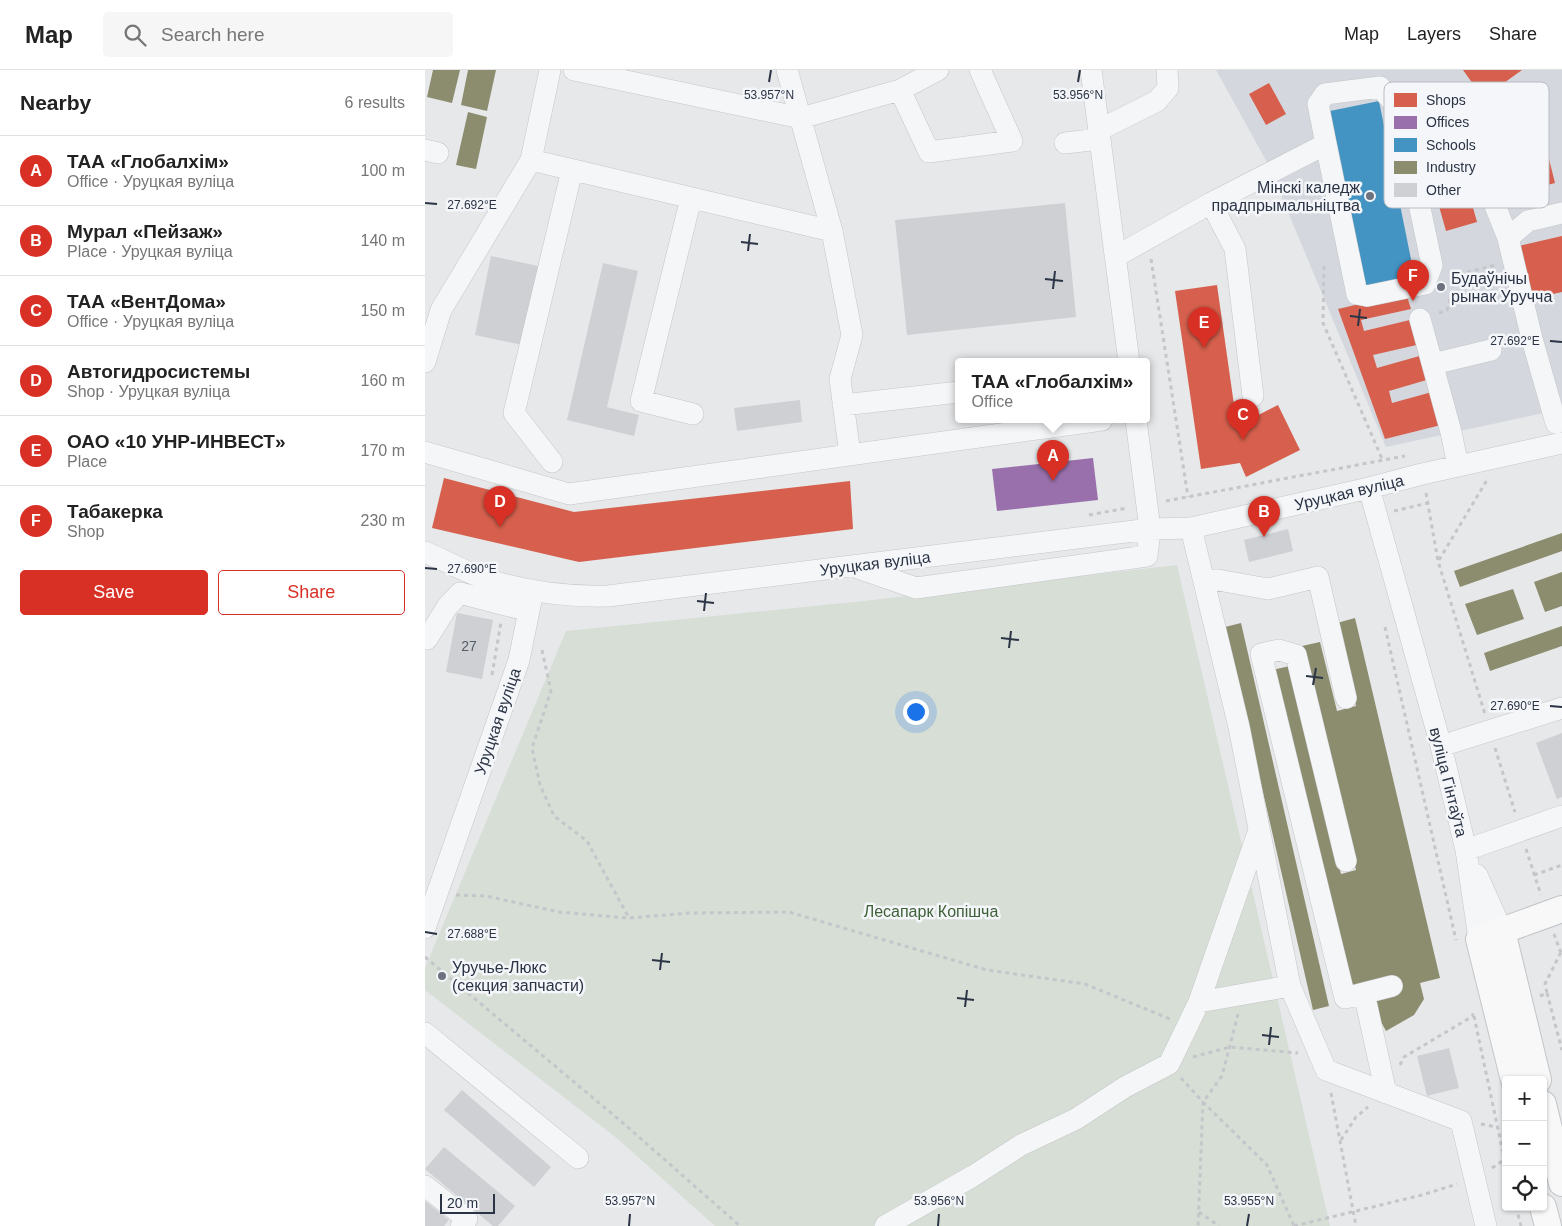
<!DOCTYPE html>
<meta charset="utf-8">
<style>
:root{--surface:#fff;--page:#f6f6f6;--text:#222;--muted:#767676;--line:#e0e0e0;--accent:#d93025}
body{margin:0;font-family:Arial,sans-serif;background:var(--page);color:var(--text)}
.controls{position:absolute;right:15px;bottom:15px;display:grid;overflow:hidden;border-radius:5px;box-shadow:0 1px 4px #0004}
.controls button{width:45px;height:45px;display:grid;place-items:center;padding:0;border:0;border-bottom:1px solid var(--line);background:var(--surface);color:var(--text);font:25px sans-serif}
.scale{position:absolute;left:15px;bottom:12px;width:55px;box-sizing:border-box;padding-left:5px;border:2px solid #2b3445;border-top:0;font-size:14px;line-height:18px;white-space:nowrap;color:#2b3445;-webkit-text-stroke:4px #f4f6f9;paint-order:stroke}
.you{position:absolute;left:490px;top:641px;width:18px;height:18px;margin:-12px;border:4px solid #fff;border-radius:50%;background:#1a73e8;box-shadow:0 0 0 8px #1a73e833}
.badge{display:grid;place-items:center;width:32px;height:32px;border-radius:50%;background:var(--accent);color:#fff;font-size:16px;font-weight:700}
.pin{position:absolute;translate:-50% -41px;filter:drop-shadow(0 1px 2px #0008)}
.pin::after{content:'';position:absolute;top:26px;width:18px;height:15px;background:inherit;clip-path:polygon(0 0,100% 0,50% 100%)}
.popup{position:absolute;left:530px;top:288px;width:195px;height:65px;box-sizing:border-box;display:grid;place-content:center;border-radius:5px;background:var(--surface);filter:drop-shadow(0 1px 4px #0005);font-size:16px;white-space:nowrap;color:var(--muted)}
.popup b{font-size:19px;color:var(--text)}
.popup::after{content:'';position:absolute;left:50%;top:100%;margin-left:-10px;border:10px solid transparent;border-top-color:var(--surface)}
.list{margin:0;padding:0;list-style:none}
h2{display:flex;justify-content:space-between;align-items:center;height:65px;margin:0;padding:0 20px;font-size:21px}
h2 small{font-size:16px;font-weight:400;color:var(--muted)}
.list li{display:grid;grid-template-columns:32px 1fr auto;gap:15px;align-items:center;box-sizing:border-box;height:70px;padding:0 20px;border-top:1px solid var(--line)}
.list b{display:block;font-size:19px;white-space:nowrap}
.list p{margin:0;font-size:16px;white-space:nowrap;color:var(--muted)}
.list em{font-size:16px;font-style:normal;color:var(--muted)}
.actions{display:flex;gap:10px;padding:15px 20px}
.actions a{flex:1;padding:11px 0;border:1px solid var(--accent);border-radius:5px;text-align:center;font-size:18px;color:var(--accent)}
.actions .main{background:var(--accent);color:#fff}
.icon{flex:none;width:28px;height:28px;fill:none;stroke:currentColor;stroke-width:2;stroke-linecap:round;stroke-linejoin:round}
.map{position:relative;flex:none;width:1137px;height:1156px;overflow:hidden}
header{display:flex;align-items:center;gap:30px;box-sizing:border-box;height:70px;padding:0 25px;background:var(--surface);border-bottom:1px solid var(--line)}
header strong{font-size:24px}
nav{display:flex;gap:28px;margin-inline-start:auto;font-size:18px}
.search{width:350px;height:45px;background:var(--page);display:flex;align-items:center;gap:12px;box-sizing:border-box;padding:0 18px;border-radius:5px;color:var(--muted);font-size:19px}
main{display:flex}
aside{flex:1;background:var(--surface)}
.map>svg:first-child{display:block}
.built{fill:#d4d7dd}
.green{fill:#d6ded6}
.shops{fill:#d6604d}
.offices{fill:#9970ab}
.schools{fill:#4393c3}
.industry{fill:#8c8c6e}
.building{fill:#ced0d3}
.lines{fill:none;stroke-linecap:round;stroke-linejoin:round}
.minor-casing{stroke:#c4c6c8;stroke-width:22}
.major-casing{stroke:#c2c5c8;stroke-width:28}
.path{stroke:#c5c6ca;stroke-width:3;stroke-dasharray:4 4;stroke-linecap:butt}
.minor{stroke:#f5f6f7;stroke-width:21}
.major{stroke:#f8f8f8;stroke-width:26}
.ticks{fill:none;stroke:#2b3445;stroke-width:2}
.poi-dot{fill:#6c737f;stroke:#f4f6f9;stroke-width:2}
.labels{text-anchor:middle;stroke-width:5;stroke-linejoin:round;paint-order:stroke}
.number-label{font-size:14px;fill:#545c69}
.poi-label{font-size:16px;fill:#2b3445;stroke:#f4f6f9;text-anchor:start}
.street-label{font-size:16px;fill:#2b3445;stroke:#f4f6f9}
.park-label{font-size:16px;fill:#3f6138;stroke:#f4f6f9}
.key{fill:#f4f6f9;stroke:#b8bcc3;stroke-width:1}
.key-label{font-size:14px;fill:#2b3445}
.ticks-label{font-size:12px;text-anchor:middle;fill:#2b3445;stroke:#f4f6f9;stroke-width:5;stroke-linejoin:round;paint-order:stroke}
</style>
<header>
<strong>Map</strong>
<div class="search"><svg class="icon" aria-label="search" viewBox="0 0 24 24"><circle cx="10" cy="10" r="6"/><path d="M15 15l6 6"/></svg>Search here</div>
<nav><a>Map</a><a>Layers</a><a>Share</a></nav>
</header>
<main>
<aside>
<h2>Nearby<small>6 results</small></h2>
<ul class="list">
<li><span class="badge">A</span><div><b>ТАА «Глобалхім»</b><p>Office · Уруцкая вуліца</p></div><em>100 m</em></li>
<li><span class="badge">B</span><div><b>Мурал «Пейзаж»</b><p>Place · Уруцкая вуліца</p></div><em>140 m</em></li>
<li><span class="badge">C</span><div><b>ТАА «ВентДома»</b><p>Office · Уруцкая вуліца</p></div><em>150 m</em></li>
<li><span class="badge">D</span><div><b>Автогидросистемы</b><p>Shop · Уруцкая вуліца</p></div><em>160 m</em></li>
<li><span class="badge">E</span><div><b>ОАО «10 УНР-ИНВЕСТ»</b><p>Place</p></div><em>170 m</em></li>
<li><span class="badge">F</span><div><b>Табакерка</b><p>Shop</p></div><em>230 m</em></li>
</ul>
<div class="actions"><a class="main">Save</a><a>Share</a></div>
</aside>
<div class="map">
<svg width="1137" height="1156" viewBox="0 0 1137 1156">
<rect width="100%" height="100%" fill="#e6e8ea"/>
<path class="built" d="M 791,0 L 1137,0 L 1137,339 L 961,377 L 843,94 Z"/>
<path class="green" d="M 752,495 L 905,1156 L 290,1156 L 193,1069 L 0,920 L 0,898 L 141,561 L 439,531 Z"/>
<path class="shops" d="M 1038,0 L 1097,0 L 1058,28 Z
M 844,13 L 861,44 L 841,55 L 824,24 Z
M 1121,77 L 1130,113 L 1080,126 L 1071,90 Z
M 1036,95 L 1052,152 L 1021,161 L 1005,104 Z
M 1137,166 L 1137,222 L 1106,229 L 1094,176 Z
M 792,215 L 812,356 L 853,335 L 875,380 L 821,407 L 815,393 L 776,399 L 750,221 Z
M 981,223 L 986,239 L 936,250 L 939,261 L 989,249 L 996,274 L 948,285 L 952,298 L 998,285 L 1005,309 L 964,321 L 967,333 L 1007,322 L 1016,355 L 960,369 L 913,239 Z
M 19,408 L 149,442 L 425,411 L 428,459 L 154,492 L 7,458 Z"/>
<path class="offices" d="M 668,388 L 673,430 L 572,441 L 567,399 Z"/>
<path class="schools" d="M 954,31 L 990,209 L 936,220 L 900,42 Z"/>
<path class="industry" d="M 8,0 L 35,0 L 27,33 L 2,27 Z
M 43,0 L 71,0 L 62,41 L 36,35 Z
M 43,42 L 62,47 L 51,99 L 31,95 Z
M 1137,463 L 1137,481 L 1035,517 L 1029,501 Z
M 1137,502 L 1137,536 L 1120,542 L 1109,512 Z
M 1088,519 L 1099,549 L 1052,565 L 1040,534 Z
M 930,548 L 1015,908 L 995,913 L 999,929 L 989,945 L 961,961 L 948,937 L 953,927 L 976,919 L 972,906 L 925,917 L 847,600 L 865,596 L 916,804 L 931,800 L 877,576 L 895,572 L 912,641 L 931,636 L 912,553 Z
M 816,553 L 904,936 L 888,940 L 800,557 Z
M 1137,556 L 1137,576 L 1065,601 L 1059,583 Z"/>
<path class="building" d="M 640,133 L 651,247 L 482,265 L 470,150 Z
M 66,186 L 113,196 L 97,275 L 50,265 Z
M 178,193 L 213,201 L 182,337 L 214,345 L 209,366 L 142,350 Z
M 375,330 L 377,352 L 312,361 L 309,338 Z
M 863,459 L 868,481 L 824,492 L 819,470 Z
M 32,543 L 68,550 L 57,609 L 21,602 Z
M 1137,663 L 1137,727 L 1132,729 L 1111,673 Z
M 1024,978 L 1034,1018 L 1002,1026 L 992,986 Z
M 37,1020 L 126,1097 L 109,1117 L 19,1040 Z
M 19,1077 L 90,1136 L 73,1156 L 68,1156 L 0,1099 Z
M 0,1131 L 24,1150 L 19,1156 L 0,1156 Z"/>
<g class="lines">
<defs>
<path id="minor" d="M 149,0 L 376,48 L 475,20
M 362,0 L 407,161 L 427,265 L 415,309 L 425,385
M 513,0 L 475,20 L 504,82 L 587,71 L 555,0
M 666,0 L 704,292
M 674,60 L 732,31 L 743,18 L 742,0
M 1043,68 L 1083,168 L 1107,269 L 1131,353
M 640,73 L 675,69
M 0,80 L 13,83
M 106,90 L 125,0
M 266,128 L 216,331 L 268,344
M 786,133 L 901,74 L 893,34 L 900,24 L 955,17 L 974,39 L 1007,195 L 1000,214 L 942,226 L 932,224 L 901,74
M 1083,168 L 1103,151 L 1137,143
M 690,187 L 786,133 L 810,179 L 828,326
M 995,249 L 1026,362 L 1033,396
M 0,292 L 16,240 L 106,90 L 407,161
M 1008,294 L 1066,280
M 418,335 L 534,322
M 0,382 L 144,424 L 677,350
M 127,392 L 89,343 L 147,100
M 944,418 L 1016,676 L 1041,780 L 1054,869
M 766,458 L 814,657 L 865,916 L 901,1000 L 1036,1051 L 1061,1156
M 0,482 C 21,491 42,503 64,510 C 103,522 143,527 183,526 L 725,459 L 766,458 L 944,418 L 997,404 L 1137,373
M 433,498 L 491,518 L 722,486 L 725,459 L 711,350
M 780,512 L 793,510 L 843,519 L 893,507 L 921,628
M 2,569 L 22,537 L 35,523 L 104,541
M 1016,676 L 1137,638
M 1041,780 L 1137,746
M 921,791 L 871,585 L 854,580 L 836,584 L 920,928 L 967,916
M 1052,805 L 1077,861
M 0,858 L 94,590 L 108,521
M 939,923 L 961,1023
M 774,932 L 865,916
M 0,963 L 153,1088
M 0,1116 L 42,1149 L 36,1156
M 460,1156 L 548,1106 L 596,1075 L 651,1049 L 700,1017 L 744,994 L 774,932 L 834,760"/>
<path id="major" d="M 1077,861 L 1113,1010
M 1089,1010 L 1054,869 L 1137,839
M 1118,1034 L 1137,1113
M 1118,1137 L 1123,1156"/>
</defs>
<use href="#minor" class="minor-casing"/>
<use href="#major" class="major-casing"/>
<path class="path" d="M 726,189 L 763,427
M 899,196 L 898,253 L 958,391
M 1014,243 L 1022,240 L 1031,205 L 1071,195
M 1001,423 L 1013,491 L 1060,644
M 741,431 L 980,386
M 969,441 L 1003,433
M 664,445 L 702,438
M 1014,490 L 1062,410
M 960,557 L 1031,870
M 117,580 L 126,621 L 107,678 L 115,715 L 129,746 L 162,771 L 204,848 L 265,843 L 364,842 L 562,900 L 660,914 L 745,949
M 67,605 L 76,552
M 1070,678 L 1090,742
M 1101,779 L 1116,825
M 1109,805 L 1137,795
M 31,825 L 61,826 L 134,842 L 203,848
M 1129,864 L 1136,883
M 0,887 L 198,1053 L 315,1156
M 1122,923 L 1137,980
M 1115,926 L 1122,923 L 1120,914 L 1136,882
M 813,944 L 797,1006 L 778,1032 L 842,1095 L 869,1156
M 1049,946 L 1081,1097
M 768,987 L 805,977 L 873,983
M 975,995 L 979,987 L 1048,946 L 1047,942
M 756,1008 L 778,1032 L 773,1156
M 906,1023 L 931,1156
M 1056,1054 L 1072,1057
M 916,1070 L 931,1047 L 943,1037
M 1067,1098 L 1079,1090
M 1091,1137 L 1096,1156
M 774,1142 L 794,1156
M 869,1156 L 997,1125 L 1032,1114"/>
<use href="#minor" class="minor"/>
<use href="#major" class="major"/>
</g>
<path class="ticks" d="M 344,12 L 346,0M 653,12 L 655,0M 0,133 L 12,134M 316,172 L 333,174M 323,181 L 325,164M 620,209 L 638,211M 628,219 L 630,201M 925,246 L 942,248M 933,256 L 935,239M 1125,271 L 1137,272M 0,498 L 12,499M 272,531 L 289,533M 279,541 L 281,523M 576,568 L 594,570M 584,578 L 586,561M 881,606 L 898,608M 888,615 L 891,598M 1125,636 L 1137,637M 0,862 L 12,864M 227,890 L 245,892M 235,900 L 237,883M 532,928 L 549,930M 540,937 L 542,920M 837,965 L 854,967M 844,975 L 846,957M 204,1156 L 205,1144M 513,1156 L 514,1144M 822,1156 L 824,1144"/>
<g class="poi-dot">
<circle cx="945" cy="126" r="5"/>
<circle cx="1016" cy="217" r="5"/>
<circle cx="17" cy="906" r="5"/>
</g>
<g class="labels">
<g class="number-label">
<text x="44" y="581">27</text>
</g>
<g class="poi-label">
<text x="935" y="123" text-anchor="end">Мінскі каледж<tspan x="935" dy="18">прадпрымальніцтва</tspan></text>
<text x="1026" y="214">Будаўнічы<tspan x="1026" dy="18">рынак Уручча</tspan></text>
<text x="27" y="903">Уручье-Люкс<tspan x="27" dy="18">(секция запчасти)</tspan></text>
</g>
<g class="street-label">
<text transform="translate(924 422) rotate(-13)" y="6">Уруцкая вуліца</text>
<text transform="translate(450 493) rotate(-7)" y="6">Уруцкая вуліца</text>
<text transform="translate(72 651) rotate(-71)" y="6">Уруцкая вуліца</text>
<text transform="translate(1024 712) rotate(76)" y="6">вуліца Гінтаўта</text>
</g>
<g class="park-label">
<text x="506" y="847">Лесапарк Копішча</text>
</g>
</g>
<rect x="959" y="12" width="165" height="126" rx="8" class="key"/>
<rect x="969" y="23" width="23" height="14" fill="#d6604d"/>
<rect x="969" y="46" width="23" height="13" fill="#9970ab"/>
<rect x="969" y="68" width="23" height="14" fill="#4393c3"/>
<rect x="969" y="91" width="23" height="13" fill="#8c8c6e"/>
<rect x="969" y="113" width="23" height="14" fill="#ced0d3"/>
<g class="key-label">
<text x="1001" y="35">Shops</text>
<text x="1001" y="57">Offices</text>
<text x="1001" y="80">Schools</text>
<text x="1001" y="102">Industry</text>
<text x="1001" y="125">Other</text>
</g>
<g class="ticks-label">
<text x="344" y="29">53.957°N</text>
<text x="653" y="29">53.956°N</text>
<text x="47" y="139">27.692°E</text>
<text x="1090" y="275">27.692°E</text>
<text x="47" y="503">27.690°E</text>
<text x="1090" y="640">27.690°E</text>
<text x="47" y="868">27.688°E</text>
<text x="205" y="1135">53.957°N</text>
<text x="514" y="1135">53.956°N</text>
<text x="824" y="1135">53.955°N</text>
</g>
</svg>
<div class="controls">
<button>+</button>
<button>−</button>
<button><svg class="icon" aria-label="locate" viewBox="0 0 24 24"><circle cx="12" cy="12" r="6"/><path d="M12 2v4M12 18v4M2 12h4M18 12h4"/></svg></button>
</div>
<div class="scale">20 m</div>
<div class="you"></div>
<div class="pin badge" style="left:628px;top:411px">A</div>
<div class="popup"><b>ТАА «Глобалхім»</b>Office</div>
<div class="pin badge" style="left:839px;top:467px">B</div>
<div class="pin badge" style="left:818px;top:370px">C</div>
<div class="pin badge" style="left:75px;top:457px">D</div>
<div class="pin badge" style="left:779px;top:278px">E</div>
<div class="pin badge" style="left:988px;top:231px">F</div>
</div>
</main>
